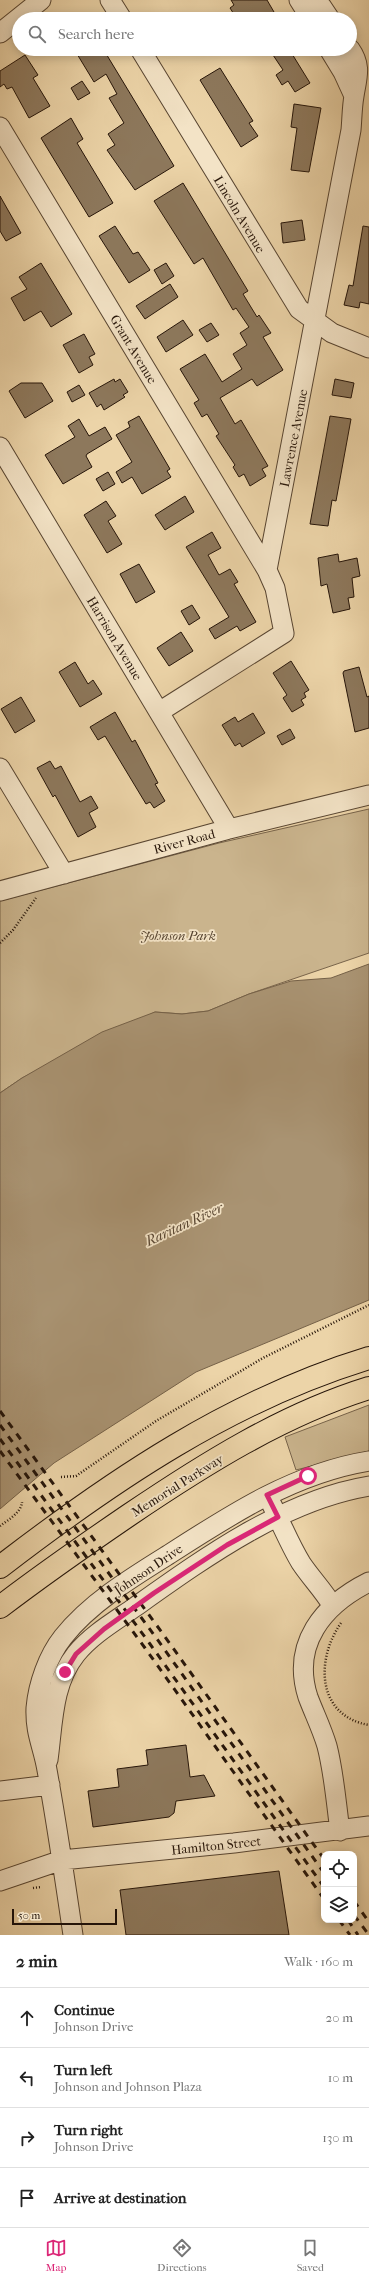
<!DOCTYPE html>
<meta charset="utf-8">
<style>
:root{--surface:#fff;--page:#f2f2f2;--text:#222;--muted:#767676;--line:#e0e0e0;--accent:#db2777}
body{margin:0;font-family:"IM FELL French Canon",serif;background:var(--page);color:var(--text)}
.controls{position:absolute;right:12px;bottom:12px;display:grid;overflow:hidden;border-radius:8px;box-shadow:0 2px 10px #0003}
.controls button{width:36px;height:36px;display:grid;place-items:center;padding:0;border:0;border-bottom:1px solid var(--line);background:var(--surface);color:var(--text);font:20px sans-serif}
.scale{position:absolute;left:12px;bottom:10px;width:105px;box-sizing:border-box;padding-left:4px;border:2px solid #261509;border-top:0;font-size:11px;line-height:14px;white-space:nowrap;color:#261509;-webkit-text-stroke:3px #f3e3c6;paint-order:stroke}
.stop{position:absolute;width:12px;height:12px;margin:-9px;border:3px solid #db2777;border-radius:50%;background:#fff}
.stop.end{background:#db2777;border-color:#fff;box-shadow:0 1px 4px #0008}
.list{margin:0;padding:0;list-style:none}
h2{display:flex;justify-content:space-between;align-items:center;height:52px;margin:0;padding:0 16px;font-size:17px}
h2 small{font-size:13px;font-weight:400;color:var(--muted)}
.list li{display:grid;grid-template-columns:26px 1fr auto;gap:12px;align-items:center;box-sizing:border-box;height:60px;padding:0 16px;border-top:1px solid var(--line)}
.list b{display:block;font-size:15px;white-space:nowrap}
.list p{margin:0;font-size:13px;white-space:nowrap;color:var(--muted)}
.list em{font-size:13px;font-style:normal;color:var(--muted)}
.icon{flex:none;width:22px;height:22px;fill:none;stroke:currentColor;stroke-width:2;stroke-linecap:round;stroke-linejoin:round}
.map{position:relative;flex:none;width:369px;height:1935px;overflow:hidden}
.search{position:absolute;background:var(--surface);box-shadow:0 2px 10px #0003;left:12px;right:12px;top:12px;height:44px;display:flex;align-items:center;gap:10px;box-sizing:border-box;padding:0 14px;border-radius:22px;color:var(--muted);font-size:15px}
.sheet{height:292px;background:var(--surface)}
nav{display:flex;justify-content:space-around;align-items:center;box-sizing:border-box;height:56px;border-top:1px solid var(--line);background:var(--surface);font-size:11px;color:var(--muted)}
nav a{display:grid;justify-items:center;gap:2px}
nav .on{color:var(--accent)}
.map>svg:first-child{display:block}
.green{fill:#cab48d;stroke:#78644b}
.water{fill:#a99372;stroke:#756148}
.building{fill:#8d785c;stroke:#261509}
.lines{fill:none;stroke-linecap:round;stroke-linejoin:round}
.minor-casing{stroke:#584531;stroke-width:21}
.highway-casing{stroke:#261509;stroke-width:24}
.path{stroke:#261509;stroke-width:2.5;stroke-dasharray:1 2;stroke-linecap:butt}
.minor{stroke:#f3e3c6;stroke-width:19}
.highway{stroke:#ecd4a8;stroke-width:22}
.rail{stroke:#261509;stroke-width:3;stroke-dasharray:7 7;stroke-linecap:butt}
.route{stroke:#db2777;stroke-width:5}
.labels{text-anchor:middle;stroke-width:3.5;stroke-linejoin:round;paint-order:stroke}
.street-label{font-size:13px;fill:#261509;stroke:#f3e3c6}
.park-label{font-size:13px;font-style:italic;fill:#574531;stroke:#f3e3c6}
.water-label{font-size:14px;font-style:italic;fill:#5a4733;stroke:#f3e3c6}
</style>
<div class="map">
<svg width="369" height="1935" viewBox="0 0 369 1935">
<rect width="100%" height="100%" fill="#ecd4a8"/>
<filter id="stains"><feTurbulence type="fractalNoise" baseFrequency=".005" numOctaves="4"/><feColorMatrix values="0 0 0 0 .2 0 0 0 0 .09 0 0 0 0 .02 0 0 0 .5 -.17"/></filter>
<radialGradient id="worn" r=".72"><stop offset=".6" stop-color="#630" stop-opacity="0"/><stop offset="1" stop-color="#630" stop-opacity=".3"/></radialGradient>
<path class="green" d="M 369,809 L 369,953 L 249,994 L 208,1011 L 182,1014 L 155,1012 L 22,1078 L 0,1093 L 0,901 L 219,843 Z
M 369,1405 L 369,1451 L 296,1470 L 285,1437 Z"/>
<path class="water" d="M 369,964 L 369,1300 L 196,1372 L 54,1463 L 0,1509 L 0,1093 L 22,1078 L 102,1032 L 155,1012 L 182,1014 L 208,1011 L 249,994 L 291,981 L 331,978 Z"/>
<path class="building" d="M 231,0 L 267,0 L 274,12 L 262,19 L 237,19 L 230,8 L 234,5 Z
M 74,49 L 96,49 L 100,55 L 105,52 L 174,166 L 135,190 L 107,150 L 115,145 L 108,134 L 124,123 L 109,98 L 117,94 L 106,74 L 94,82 Z
M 269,49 L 289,49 L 310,83 L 295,92 L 288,81 L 282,85 L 276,75 L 283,70 Z
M 25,55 L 38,75 L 33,78 L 50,106 L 29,118 L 12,87 L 7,89 L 4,84 L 0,87 L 0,71 Z
M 220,68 L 253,121 L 249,123 L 258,136 L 241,147 L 200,80 Z
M 82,81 L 90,93 L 78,100 L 71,88 Z
M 294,104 L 321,108 L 309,172 L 291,170 L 297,128 L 291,127 Z
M 71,118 L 83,139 L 77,143 L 113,203 L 89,217 L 41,138 Z
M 183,183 L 248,291 L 243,294 L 257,317 L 259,315 L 271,333 L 263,337 L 283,370 L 257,386 L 252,379 L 220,398 L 235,424 L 241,420 L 268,466 L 262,469 L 266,476 L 250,486 L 244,474 L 239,477 L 233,467 L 235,465 L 216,436 L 219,434 L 207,414 L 202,417 L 194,403 L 199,400 L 180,369 L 205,354 L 222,382 L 242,369 L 233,354 L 247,345 L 240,333 L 249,327 L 236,308 L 233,310 L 203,258 L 194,264 L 154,201 Z
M 0,196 L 21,233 L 6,241 L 0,231 Z
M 302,220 L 305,240 L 283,243 L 281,223 Z
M 115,226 L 133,254 L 138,252 L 150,270 L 129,283 L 99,236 Z
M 363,226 L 369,227 L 369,304 L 360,302 L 359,308 L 344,305 L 349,285 L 353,286 Z
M 41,263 L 72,314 L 51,327 L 41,311 L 24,321 L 11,298 L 27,289 L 19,277 Z
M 166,263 L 174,276 L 162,284 L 154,270 Z
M 170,284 L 178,297 L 145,319 L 136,306 Z
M 183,320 L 193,335 L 166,352 L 157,337 Z
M 211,323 L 219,335 L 207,342 L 199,330 Z
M 84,334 L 95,354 L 89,357 L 93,365 L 79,373 L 63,345 Z
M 114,379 L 115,382 L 120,379 L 128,392 L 123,395 L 125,397 L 104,410 L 101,404 L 97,407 L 89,393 Z
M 335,379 L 354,383 L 351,398 L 332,395 Z
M 21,383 L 42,383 L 53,401 L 25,418 L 9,391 Z
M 79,385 L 85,395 L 72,402 L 67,392 Z
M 139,416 L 170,469 L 167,471 L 171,477 L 142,494 L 132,477 L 122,483 L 116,472 L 132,462 L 116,435 L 130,427 L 128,422 Z
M 330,416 L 351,419 L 336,501 L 332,500 L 328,526 L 310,524 Z
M 79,419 L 89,436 L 105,427 L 112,439 L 87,454 L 86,456 L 92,467 L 63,484 L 45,455 L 75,437 L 68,426 Z
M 108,472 L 115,484 L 103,491 L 96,479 Z
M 185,496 L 194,512 L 165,530 L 155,515 Z
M 106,501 L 116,516 L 108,521 L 122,544 L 107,553 L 84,515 Z
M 212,532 L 221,548 L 208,555 L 219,575 L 230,569 L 238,582 L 234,584 L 256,622 L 240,631 L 237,626 L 215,639 L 209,629 L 229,617 L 186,547 Z
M 338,554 L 339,562 L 357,558 L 360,576 L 352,578 L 354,597 L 348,598 L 350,609 L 333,613 L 327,584 L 321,586 L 318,558 Z
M 139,564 L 155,592 L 136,603 L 120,574 Z
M 192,605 L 200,618 L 189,625 L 181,611 Z
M 181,632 L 193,651 L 169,666 L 157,648 Z
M 291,661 L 309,690 L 304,693 L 306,697 L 301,700 L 304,705 L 292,712 L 283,698 L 287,695 L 273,673 Z
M 75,662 L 88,684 L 93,680 L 102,694 L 80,707 L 59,672 Z
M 359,667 L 367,697 L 369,696 L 369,728 L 355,732 L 343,673 L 344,671 Z
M 21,697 L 35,721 L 15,733 L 1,709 Z
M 115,712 L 132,742 L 135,740 L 158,783 L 155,784 L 165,801 L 154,808 L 150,802 L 146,804 L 105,736 L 98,740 L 90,727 Z
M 253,713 L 265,733 L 242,747 L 240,743 L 235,746 L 222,725 L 235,717 L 238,722 Z
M 290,729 L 295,738 L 282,745 L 277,736 Z
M 50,761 L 55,769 L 61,766 L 80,802 L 91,796 L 98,808 L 89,813 L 96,827 L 78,837 L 55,795 L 53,797 L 37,768 Z
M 186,1745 L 190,1777 L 204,1775 L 215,1796 L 176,1801 L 174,1813 L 169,1817 L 93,1827 L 88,1791 L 119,1787 L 117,1769 L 148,1765 L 146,1750 Z
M 279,1871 L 289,1935 L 126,1935 L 120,1890 Z"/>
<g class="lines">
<defs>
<path id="minor" d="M 110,0 L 122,19
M 299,0 L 311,19
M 306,0 L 322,7 L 330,19
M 0,33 L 41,0
M 140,49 L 299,309 L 332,333 L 369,348
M 329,49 L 343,72 L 354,96
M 0,127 L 267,570
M 0,447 L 229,829
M 159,712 L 284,633 L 275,588 L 267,570 L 351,130 C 352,119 352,107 354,96 C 357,77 362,66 350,49
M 0,768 L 64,874
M 0,891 L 229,829 L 369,795
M 272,1505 C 282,1525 290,1545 301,1563 C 311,1578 323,1590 332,1605
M 48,1760 C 53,1724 52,1684 76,1654 C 91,1635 115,1621 135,1607 C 204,1558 284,1500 369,1486
M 0,1791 L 50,1785
M 340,1831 C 336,1802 334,1773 327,1746 C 322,1729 314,1713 308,1697 C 291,1644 323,1605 369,1582
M 0,1881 L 62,1860 L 234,1843 L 369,1826
M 73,1935 C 65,1880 57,1825 47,1770 C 43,1746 35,1734 36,1708 C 38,1684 48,1656 63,1637 C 90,1603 131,1578 168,1555 C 230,1515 294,1473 369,1461"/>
<path id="highway" d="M 0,1567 C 113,1480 231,1400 369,1358
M 0,1607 C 42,1575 85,1545 129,1515 C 203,1465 282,1415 369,1388"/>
</defs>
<use href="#minor" class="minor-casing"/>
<use href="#highway" class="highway-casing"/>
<path class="path" d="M 0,943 L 13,930 L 36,898
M 61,1477 L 76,1476 L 156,1421 L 263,1358 L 369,1305
M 0,1526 C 8,1520 21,1513 22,1502
M 341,1623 C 315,1660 317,1716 369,1725
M 33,1888 L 41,1887"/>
<use href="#minor" class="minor"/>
<use href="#highway" class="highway"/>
<path class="rail" d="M 0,1411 L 163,1634 L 324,1859
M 0,1425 L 157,1639 L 324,1873
M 0,1439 L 150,1644 L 324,1887
M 0,1451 L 145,1648 L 324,1899
M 354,1901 L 369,1922
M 354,1915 L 369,1935
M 339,1920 L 350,1935
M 348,1920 L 358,1935"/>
</g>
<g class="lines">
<path class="route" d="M 65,1672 L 76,1654 L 104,1629 L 154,1593 L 227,1545 L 278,1517 L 267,1495 L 308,1476"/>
</g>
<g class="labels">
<g class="street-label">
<text transform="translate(240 214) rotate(59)" y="5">Lincoln Avenue</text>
<text transform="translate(134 349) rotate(59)" y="5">Grant Avenue</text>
<text transform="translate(293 438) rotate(-79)" y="5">Lawrence Avenue</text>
<text transform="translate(115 638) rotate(59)" y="5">Harrison Avenue</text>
<text transform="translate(184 841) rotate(-15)" y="5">River Road</text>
<text transform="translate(177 1485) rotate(-32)" y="5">Memorial Parkway</text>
<text transform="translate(148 1569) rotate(-34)" y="5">Johnson Drive</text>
<text transform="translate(216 1845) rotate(-6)" y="5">Hamilton Street</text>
</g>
<g class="park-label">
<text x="178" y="940">Johnson Park</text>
</g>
<g class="water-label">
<text transform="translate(184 1224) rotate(-25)" y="5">Raritan River</text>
</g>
</g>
<rect width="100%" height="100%" filter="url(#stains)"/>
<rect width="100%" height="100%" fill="url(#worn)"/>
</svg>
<div class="controls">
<button><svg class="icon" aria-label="locate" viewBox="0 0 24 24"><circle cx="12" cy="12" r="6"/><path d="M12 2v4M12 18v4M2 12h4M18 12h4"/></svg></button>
<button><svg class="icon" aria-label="layers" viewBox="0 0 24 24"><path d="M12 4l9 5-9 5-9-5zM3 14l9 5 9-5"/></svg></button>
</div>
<div class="scale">50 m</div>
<div class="stop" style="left:308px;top:1476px"></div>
<div class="stop end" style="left:65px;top:1672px"></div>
<div class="search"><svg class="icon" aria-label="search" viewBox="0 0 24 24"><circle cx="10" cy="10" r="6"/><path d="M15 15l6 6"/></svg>Search here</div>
</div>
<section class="sheet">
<h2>2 min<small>Walk · 160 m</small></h2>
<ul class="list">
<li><svg class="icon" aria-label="ahead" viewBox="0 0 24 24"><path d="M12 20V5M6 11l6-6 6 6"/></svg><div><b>Continue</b><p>Johnson Drive</p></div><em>20 m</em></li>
<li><svg class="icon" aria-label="left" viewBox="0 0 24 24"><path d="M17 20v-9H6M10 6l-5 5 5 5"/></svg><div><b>Turn left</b><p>Johnson and Johnson Plaza</p></div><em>10 m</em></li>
<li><svg class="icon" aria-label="right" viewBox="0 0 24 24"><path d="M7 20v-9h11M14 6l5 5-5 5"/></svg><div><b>Turn right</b><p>Johnson Drive</p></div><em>130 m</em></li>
<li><svg class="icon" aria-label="arrive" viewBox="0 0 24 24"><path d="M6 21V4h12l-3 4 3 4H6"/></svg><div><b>Arrive at destination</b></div></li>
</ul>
</section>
<nav>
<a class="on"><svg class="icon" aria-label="map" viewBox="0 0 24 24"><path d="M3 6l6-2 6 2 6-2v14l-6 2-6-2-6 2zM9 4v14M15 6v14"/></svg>Map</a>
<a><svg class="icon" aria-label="directions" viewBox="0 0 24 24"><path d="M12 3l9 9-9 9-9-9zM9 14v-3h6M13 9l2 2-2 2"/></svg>Directions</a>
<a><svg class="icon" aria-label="saved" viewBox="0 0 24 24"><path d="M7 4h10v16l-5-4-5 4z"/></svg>Saved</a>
</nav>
